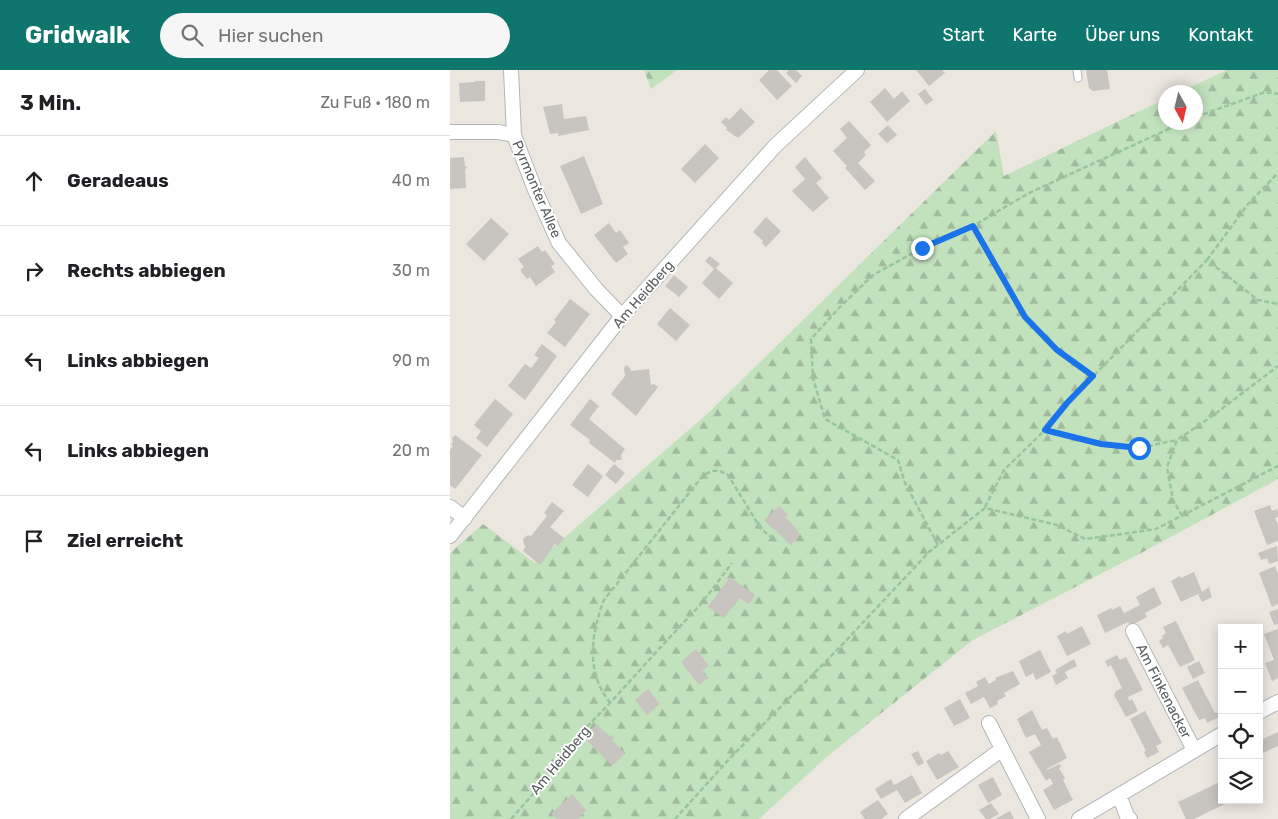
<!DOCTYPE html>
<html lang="de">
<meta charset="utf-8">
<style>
:root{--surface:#fff;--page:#f6f6f6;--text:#202124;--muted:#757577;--line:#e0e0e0;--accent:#0f766e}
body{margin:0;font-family:Rubik,sans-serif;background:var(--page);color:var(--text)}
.controls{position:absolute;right:15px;bottom:15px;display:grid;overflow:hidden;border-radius:0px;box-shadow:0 2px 12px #0003}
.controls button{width:45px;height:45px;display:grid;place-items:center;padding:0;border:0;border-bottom:1px solid var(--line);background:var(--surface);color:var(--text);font:25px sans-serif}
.compass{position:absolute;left:708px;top:15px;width:45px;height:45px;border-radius:50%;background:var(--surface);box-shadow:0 2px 12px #0003;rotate:172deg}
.stop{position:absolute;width:15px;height:15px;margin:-11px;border:4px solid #1a73e8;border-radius:50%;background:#fff}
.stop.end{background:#1a73e8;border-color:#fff;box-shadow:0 1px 5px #0008}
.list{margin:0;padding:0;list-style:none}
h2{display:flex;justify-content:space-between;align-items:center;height:65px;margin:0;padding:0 20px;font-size:21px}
h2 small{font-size:16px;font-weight:400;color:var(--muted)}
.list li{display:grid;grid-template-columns:32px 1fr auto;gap:15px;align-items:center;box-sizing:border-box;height:90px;padding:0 20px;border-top:1px solid var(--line)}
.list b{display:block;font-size:19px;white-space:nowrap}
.list em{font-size:16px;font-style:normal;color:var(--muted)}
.icon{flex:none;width:28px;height:28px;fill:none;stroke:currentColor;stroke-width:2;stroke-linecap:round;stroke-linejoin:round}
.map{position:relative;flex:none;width:828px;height:749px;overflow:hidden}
header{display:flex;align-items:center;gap:30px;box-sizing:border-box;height:70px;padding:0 25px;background:var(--accent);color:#fff}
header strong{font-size:24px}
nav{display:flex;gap:28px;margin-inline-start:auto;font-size:18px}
.search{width:350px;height:45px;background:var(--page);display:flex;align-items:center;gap:12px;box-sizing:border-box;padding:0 18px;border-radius:28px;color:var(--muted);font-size:19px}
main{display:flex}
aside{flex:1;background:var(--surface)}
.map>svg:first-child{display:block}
.forest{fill:url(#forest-firs)}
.building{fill:#c8c4bf}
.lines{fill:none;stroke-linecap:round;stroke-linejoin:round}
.lane-casing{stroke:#b2b6ba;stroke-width:9}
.street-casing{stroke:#b2b6ba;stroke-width:16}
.path{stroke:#98c49e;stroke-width:2.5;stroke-dasharray:5 2.5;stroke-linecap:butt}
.lane{stroke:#fff;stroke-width:7}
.street{stroke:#fff;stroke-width:14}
.route{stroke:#1a73e8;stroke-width:6}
.labels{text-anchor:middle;stroke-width:4;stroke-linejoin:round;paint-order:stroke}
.street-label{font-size:14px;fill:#585d60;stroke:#fff}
</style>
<header>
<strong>Gridwalk</strong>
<div class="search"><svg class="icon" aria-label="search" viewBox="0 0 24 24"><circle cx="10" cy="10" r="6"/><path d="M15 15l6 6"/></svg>Hier suchen</div>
<nav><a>Start</a><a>Karte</a><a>Über uns</a><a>Kontakt</a></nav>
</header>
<main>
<aside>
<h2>3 Min.<small>Zu Fuß · 180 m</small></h2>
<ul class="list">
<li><svg class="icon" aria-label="ahead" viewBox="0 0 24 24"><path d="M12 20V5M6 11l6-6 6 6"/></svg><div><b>Geradeaus</b></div><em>40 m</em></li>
<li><svg class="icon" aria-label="right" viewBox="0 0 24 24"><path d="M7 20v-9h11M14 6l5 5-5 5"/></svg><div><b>Rechts abbiegen</b></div><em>30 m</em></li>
<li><svg class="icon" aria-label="left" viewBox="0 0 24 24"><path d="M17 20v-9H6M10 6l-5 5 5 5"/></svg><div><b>Links abbiegen</b></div><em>90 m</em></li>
<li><svg class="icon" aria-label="left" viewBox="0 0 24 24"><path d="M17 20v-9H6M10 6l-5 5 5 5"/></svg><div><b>Links abbiegen</b></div><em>20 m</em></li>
<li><svg class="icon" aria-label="arrive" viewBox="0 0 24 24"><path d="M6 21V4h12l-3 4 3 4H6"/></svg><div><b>Ziel erreicht</b></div></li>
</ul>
</aside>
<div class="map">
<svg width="828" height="749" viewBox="0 0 828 749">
<defs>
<pattern id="forest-firs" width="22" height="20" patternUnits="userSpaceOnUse" patternTransform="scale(1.25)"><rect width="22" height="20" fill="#c2e1bd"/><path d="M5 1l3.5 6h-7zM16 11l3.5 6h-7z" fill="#a0ba9d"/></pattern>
</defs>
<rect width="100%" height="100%" fill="#ebe7df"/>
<path class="forest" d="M 194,0 L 227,0 L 201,19 Z
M 777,0 L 828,0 L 828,409 L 691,483 L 523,570 L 380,684 L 309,749 L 0,749 L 0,483 L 33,454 L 85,493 L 256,345 L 546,61 L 554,106 L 715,29 L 716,52 L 746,52 L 746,22 L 730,22 Z"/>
<path class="building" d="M 319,0 L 327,0 L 342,16 L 327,30 L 309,10 Z
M 339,0 L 346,0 L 352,6 L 346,13 L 336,3 Z
M 466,0 L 492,0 L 495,3 L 479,16 Z
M 636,0 L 657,0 L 660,19 L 643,21 L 639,18 Z
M 25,11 L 35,11 L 35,31 L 10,32 L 9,13 L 25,12 Z
M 435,18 L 444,29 L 452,21 L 460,31 L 437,52 L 420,32 Z
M 475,19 L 483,30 L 476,35 L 468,24 Z
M 112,34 L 114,49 L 136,46 L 139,60 L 108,66 L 108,63 L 100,64 L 93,37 Z
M 291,38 L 305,52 L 288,68 L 276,60 L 277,58 L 271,52 L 276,47 L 279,50 Z
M 399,51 L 421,75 L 414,82 L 416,85 L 408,93 L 425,111 L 415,120 L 395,98 L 397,96 L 383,81 L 397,68 L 390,59 Z
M 438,55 L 447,65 L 437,73 L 428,64 Z
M 255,74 L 269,88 L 245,113 L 231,99 Z
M 134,86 L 153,134 L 131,144 L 110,96 Z
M 14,87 L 15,97 L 17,96 L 17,98 L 15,99 L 16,118 L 0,119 L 0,88 Z
M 355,87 L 372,108 L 366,113 L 379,128 L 363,142 L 342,121 L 355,109 L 345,97 Z
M 316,147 L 331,161 L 316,177 L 312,173 L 313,171 L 303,162 Z
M 41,148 L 59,164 L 34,191 L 16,174 Z
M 159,153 L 166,163 L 170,160 L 179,173 L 173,177 L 178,184 L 166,193 L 144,165 Z
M 88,176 L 92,182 L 95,180 L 105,194 L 101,196 L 105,202 L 86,216 L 80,207 L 77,209 L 70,200 L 74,197 L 68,189 Z
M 260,186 L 270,194 L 266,198 L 283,213 L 269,229 L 252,213 L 264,199 L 255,191 Z
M 224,205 L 238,217 L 229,227 L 215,216 Z
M 120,229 L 140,244 L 115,277 L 97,263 L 106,252 L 104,250 Z
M 220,238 L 240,255 L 226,271 L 207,254 Z
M 92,274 L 107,286 L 75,330 L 58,316 L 75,294 L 81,298 L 89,288 L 84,285 Z
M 176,295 L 180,298 L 181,301 L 199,299 L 201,315 L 204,314 L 208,317 L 186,346 L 161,324 L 175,306 L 174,298 Z
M 45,329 L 63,344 L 37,377 L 26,368 L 31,361 L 24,355 Z
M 140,329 L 149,336 L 139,349 L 175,379 L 171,385 L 172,390 L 166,390 L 165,393 L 139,373 L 140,370 L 120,355 Z
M 5,365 L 32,385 L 5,419 L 0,415 L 0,380 L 3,376 L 1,375 L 3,372 L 2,368 Z
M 138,394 L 153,406 L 138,427 L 122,415 Z
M 164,394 L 175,403 L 166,414 L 155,405 Z
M 102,432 L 114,441 L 100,457 L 114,468 L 108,476 L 105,474 L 90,495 L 73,481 L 76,476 L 74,475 L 73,469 L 78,465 L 81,466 L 97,446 L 94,443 Z
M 820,435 L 822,441 L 827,439 L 828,443 L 828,447 L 825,448 L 828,455 L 828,471 L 817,475 L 804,441 Z
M 329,436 L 338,444 L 335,447 L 345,457 L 350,465 L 341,475 L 314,450 Z
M 827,476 L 828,491 L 819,494 L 817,488 L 811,490 L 808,483 Z
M 825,496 L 828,504 L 828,534 L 822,537 L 809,503 Z
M 744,502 L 752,522 L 759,517 L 762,527 L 752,532 L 748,524 L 731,532 L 721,511 L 730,506 L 731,508 Z
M 280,507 L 305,525 L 299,534 L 290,528 L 274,548 L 258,537 Z
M 704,517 L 712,534 L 695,543 L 697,547 L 680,556 L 678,552 L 655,563 L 647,545 L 661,538 L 662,540 L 670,536 L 674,543 L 690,535 L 686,527 Z
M 828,539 L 828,554 L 824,555 L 819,542 Z
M 726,551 L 745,590 L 730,597 L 718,575 L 713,578 L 709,571 L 713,568 L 712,566 L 716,563 L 713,557 Z
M 632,556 L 641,574 L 617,586 L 607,566 L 616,561 L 617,564 Z
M 828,559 L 828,608 L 822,611 L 815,593 L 824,590 L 814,564 Z
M 246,579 L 259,596 L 252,601 L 258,608 L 249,615 L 231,592 Z
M 590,580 L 601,602 L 586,610 L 583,603 L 576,607 L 569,591 Z
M 667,585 L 670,590 L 676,587 L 693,620 L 678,627 L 679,631 L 682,629 L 688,641 L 676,647 L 664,625 L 666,621 L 672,618 L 661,595 L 658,597 L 655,591 Z
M 624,589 L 627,596 L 615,602 L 618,608 L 606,615 L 602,606 L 607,603 L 605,600 Z
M 749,591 L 755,603 L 743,609 L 737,597 Z
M 563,601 L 570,614 L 554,623 L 556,626 L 547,631 L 548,634 L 540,638 L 534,627 L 521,634 L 515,623 L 528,616 L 526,612 L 535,607 L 539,614 L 546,610 L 545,608 Z
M 748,610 L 765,643 L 767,642 L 769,647 L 757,653 L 755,648 L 749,650 L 732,618 Z
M 198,619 L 210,634 L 197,645 L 185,630 Z
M 510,629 L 520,648 L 504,656 L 494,638 Z
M 582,640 L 592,660 L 597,658 L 603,669 L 607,667 L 617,688 L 597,699 L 597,700 L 610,694 L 611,697 L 609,698 L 615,708 L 613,710 L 623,730 L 604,740 L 593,720 L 603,714 L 600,708 L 596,711 L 579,682 L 591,675 L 585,664 L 576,668 L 567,649 Z
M 695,641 L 712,673 L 706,676 L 709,682 L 697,688 L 694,682 L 696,681 L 680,649 Z
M 147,654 L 160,667 L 162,665 L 164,668 L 162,670 L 175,683 L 162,696 L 134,667 Z
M 828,662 L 828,676 L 809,685 L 809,671 Z
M 468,681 L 474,693 L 468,696 L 461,684 Z
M 498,681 L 509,697 L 487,710 L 476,691 L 489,683 L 491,685 Z
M 462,705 L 472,723 L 455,733 L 447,720 L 431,729 L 425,719 L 441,709 L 444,715 Z
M 543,707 L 552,725 L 538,733 L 528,715 Z
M 772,711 L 772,730 L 783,730 L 744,749 L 736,749 L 728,732 Z
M 122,724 L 136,740 L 129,749 L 107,749 L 101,744 Z
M 428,730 L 438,744 L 431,749 L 415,749 L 410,742 Z
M 541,733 L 549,744 L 540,749 L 536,749 L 529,740 Z
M 560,741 L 564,749 L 545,749 Z"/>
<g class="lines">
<defs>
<path id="lane" d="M 627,0 L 628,8"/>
<path id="street" d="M 61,0 L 64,65 L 85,120 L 109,173 L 146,219 L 172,246
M 0,62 L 48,62 L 64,65
M 0,437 L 15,448
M 0,466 L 172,246 L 325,76 L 407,0
M 683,561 L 744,680
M 809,642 L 828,632
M 539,653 L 588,749
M 669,725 L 677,746 L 680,749
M 456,749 L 551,680
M 629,749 L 772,664"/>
</defs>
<use href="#lane" class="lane-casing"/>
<use href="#street" class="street-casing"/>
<path class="path" d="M 746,47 L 815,22 L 828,24
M 523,156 L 575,247 L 607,280 L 643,306
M 757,190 L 798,134 L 828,103
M 595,360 L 651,374 L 689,378 L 727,370
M 535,437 L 554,400 L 595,360 L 617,333 L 757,190 L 808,230 L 828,234
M 732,446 L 723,430 L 717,397 L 727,370 L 765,344 L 828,296
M 488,475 L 455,413 L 448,390 L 375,349 L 363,308 L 361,269 L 389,238 L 423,205 L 472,178 L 523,156 L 579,123 L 734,52
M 160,633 C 156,627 151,620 148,612 C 138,585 144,556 154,530 L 251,408 C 260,400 267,398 278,405 L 311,459 L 326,471
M 61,749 L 120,682 L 128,666 L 160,633 L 208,580 L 251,534 L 282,493
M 225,749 L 282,686 L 390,577 L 479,482 L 535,438 L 607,455 L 635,469 L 665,465 L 706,459 L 828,396"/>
<use href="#lane" class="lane"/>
<use href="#street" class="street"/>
</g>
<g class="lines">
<path class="route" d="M 472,178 L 523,156 L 575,247 L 607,280 L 643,306 L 617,333 L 595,360 L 651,374 L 689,378"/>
</g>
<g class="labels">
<g class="street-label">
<text transform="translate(87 119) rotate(67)" y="5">Pyrmonter Allee</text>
<text transform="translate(193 224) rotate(-49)" y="5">Am Heidberg</text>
<text transform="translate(714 621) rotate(63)" y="5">Am Finkenacker</text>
<text transform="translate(110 690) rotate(-50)" y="5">Am Heidberg</text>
</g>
</g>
</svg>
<div class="controls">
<button>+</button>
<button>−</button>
<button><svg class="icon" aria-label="locate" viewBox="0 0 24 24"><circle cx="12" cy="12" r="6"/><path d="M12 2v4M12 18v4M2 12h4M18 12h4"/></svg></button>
<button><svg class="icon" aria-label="layers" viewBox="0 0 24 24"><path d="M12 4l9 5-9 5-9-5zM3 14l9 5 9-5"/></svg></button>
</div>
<svg class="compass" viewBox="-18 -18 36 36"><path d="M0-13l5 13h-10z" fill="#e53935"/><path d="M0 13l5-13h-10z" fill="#757577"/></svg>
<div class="stop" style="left:689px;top:378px"></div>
<div class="stop end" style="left:472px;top:178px"></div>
</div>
</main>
